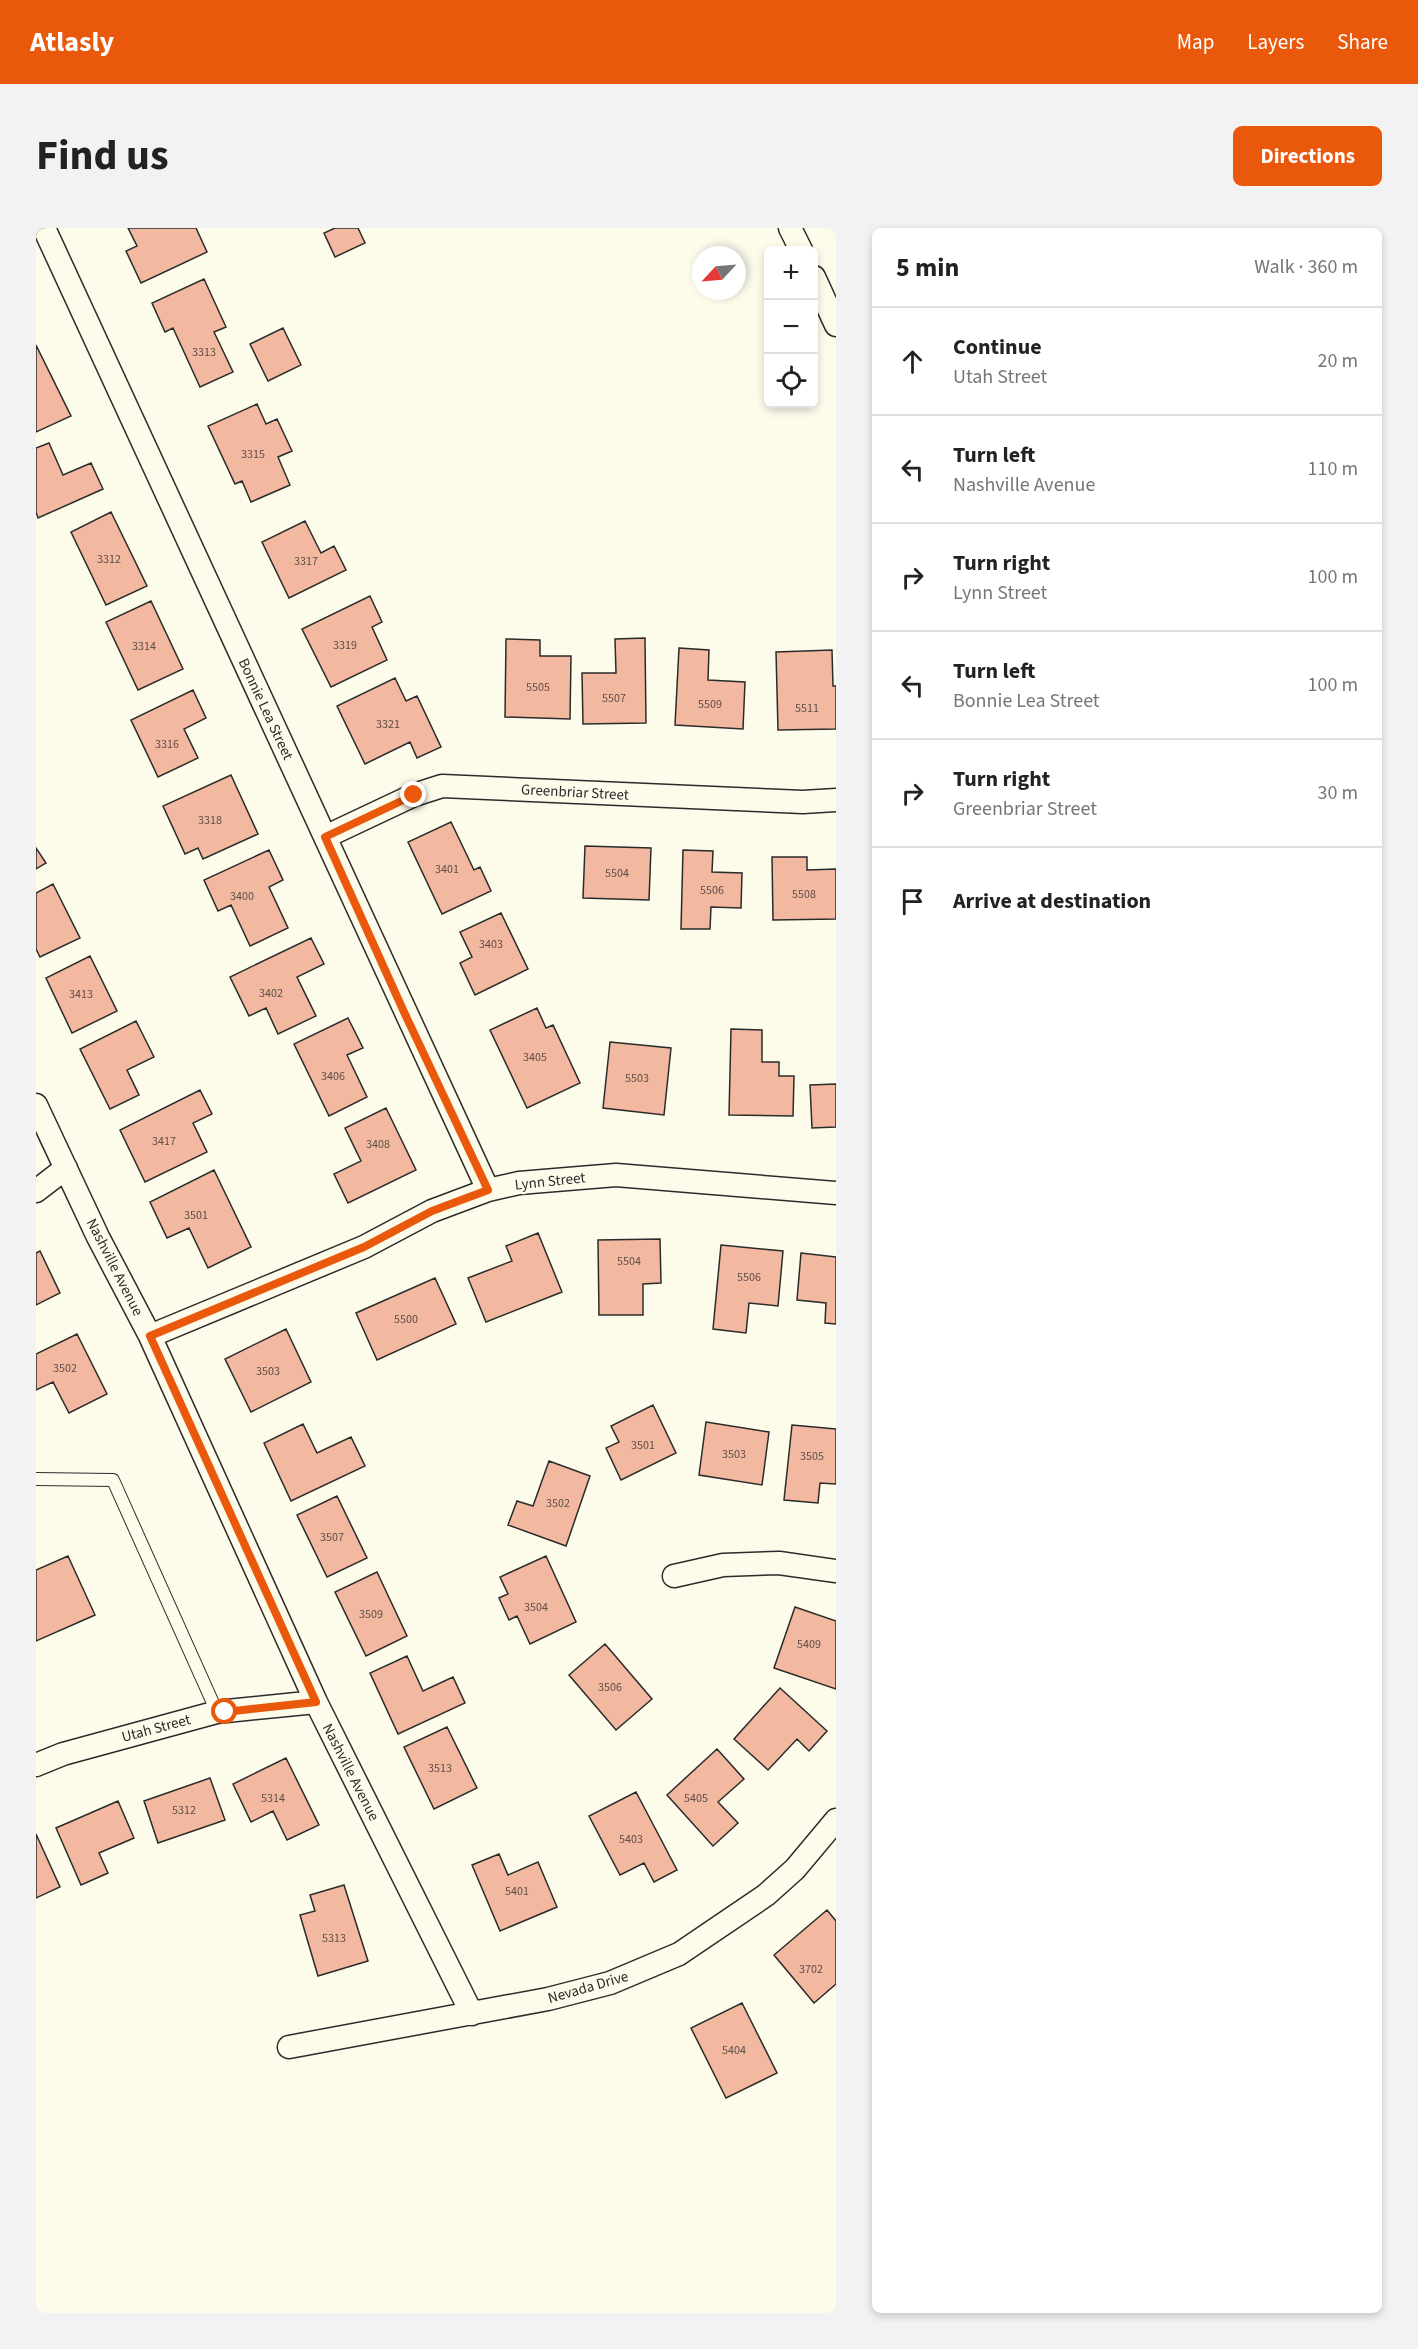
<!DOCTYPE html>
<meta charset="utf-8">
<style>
:root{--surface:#fff;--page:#f2f2f2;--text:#222;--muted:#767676;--line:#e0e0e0;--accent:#ea580c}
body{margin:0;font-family:"Source Sans 3",sans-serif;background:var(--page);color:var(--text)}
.controls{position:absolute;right:18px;top:18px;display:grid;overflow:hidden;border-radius:9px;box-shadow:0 3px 9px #0003}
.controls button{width:54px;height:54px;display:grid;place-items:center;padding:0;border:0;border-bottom:2px solid var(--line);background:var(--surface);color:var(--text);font:30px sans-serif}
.compass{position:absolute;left:656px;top:18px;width:54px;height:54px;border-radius:50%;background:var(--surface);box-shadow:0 3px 9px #0003;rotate:244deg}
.stop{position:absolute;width:18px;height:18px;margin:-14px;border:4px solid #ea580c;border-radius:50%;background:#fff}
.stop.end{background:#ea580c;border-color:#fff;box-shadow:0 2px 6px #0008}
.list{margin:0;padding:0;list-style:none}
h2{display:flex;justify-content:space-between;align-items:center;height:78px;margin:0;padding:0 24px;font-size:26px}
h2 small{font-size:20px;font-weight:400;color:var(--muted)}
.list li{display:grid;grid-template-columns:39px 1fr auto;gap:18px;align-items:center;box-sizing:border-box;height:108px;padding:0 24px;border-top:2px solid var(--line)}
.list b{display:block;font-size:22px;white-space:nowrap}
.list p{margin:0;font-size:20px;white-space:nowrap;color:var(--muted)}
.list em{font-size:20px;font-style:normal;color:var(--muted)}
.icon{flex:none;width:33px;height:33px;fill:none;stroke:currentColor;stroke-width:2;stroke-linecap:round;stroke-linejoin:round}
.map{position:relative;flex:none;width:800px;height:2085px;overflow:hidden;border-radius:9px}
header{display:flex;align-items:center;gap:36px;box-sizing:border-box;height:84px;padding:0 30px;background:var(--accent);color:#fff}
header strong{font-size:28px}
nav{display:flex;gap:33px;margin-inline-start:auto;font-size:21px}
.intro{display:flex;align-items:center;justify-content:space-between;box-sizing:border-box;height:144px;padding:0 36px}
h1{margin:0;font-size:42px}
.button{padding:15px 27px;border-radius:9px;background:var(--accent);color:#fff;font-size:21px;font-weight:700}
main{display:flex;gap:36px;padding:0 36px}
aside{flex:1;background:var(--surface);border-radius:9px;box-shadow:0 3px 9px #0003}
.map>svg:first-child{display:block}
.building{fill:#f2b8a0;stroke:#2b2b2b;stroke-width:1.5}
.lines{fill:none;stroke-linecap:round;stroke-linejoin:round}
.lane-casing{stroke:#2b2b2b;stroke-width:14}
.street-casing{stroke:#2b2b2b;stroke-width:25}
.lane{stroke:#fdfbea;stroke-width:12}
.street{stroke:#fdfbea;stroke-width:22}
.route{stroke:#ea580c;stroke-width:8}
.labels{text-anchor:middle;stroke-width:4.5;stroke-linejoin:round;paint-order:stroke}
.number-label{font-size:12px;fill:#5d4e48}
.street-label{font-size:15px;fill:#2b2b2b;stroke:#fdfbea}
</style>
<header>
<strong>Atlasly</strong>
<nav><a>Map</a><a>Layers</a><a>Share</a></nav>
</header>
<div class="intro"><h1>Find us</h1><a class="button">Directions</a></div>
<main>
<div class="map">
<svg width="800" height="2085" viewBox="0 0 800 2085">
<rect width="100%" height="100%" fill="#fdfbea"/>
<path class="building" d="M 92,0 L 160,0 L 171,24 L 105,55 L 90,23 L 101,18 Z
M 299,0 L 322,0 L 329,15 L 299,29 L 288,5 Z
M 168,51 L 190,99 L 178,104 L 197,144 L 164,159 L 137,100 L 129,104 L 116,75 Z
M 247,100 L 265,137 L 232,153 L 214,116 Z
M 0,117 L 35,188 L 0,204 Z
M 221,176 L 230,196 L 241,191 L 256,223 L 242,229 L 254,257 L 215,274 L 206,253 L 199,256 L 172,198 Z
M 13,215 L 27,247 L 55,235 L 67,261 L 2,290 L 0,284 L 0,220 Z
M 75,284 L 111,358 L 70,377 L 35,304 Z
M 269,293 L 285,325 L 298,318 L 310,342 L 253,370 L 226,314 Z
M 334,368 L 346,394 L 336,399 L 351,432 L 295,459 L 266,401 Z
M 115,373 L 147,441 L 102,462 L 70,394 Z
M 609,410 L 610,495 L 547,496 L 546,445 L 580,445 L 579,411 Z
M 470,411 L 504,412 L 504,428 L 535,428 L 534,491 L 469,489 Z
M 643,420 L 673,422 L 672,452 L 709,454 L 707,501 L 639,497 Z
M 796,422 L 797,458 L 800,458 L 800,501 L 742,502 L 740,424 Z
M 359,450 L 370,473 L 381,468 L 405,519 L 381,530 L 374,514 L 329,536 L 301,478 Z
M 157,462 L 170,490 L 148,501 L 162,530 L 122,549 L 95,492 Z
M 195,547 L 222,606 L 167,631 L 162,620 L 149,626 L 127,578 Z
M 415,594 L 438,642 L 444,639 L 455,663 L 406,686 L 372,614 Z
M 549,618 L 615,620 L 613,672 L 547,670 Z
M 0,620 L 10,635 L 0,641 Z
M 233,622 L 247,652 L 233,659 L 252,700 L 214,718 L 195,677 L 182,683 L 168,652 Z
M 647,622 L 677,623 L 676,644 L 706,645 L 705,680 L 675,679 L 674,701 L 645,701 Z
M 736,629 L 771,629 L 771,642 L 800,641 L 800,691 L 737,692 Z
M 17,656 L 44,710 L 4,729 L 0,721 L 0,665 Z
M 465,685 L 492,741 L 439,767 L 424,735 L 436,729 L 424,704 Z
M 275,710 L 288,736 L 261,749 L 280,788 L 242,806 L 230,780 L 213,788 L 194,749 Z
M 54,728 L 81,783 L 36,805 L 10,750 Z
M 501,780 L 510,800 L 517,797 L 544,855 L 491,880 L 454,802 Z
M 312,790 L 327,820 L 311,827 L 331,869 L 293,888 L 258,816 Z
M 100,793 L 118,829 L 91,842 L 103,867 L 74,881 L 44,821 Z
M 695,801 L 726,802 L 726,834 L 743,834 L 743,848 L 758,848 L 757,888 L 693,887 Z
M 574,814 L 635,820 L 628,887 L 567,880 Z
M 800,856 L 800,899 L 776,900 L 774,857 Z
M 164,862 L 176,886 L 157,895 L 171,924 L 109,954 L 84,902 Z
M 350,880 L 380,942 L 312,975 L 298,946 L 325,933 L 309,900 Z
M 178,942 L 215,1019 L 172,1040 L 153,1000 L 131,1010 L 114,974 Z
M 502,1005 L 526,1064 L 450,1094 L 432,1050 L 476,1033 L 470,1018 Z
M 624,1011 L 625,1055 L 607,1056 L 607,1087 L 563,1087 L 562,1012 Z
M 685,1017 L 747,1023 L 742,1078 L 713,1075 L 710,1105 L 677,1101 Z
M 4,1023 L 24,1065 L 0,1077 L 0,1025 Z
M 765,1025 L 800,1029 L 800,1096 L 789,1095 L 790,1075 L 761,1072 Z
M 399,1050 L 420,1096 L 341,1132 L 320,1085 Z
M 250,1101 L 275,1154 L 215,1184 L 189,1131 Z
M 41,1106 L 71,1166 L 33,1185 L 17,1154 L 0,1162 L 0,1126 Z
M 617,1177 L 640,1225 L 585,1252 L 570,1220 L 583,1214 L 575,1198 Z
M 670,1194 L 733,1204 L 726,1257 L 663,1247 Z
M 267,1196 L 281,1225 L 315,1209 L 329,1238 L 255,1273 L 228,1215 Z
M 756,1197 L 800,1201 L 800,1256 L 784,1255 L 782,1275 L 748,1272 Z
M 513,1233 L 554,1248 L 530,1318 L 472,1297 L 481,1273 L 497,1278 Z
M 301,1268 L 331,1330 L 291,1349 L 261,1287 Z
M 32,1328 L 59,1387 L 0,1413 L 0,1342 Z
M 510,1328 L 540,1394 L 494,1416 L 481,1388 L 473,1392 L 463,1370 L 472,1366 L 464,1349 Z
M 341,1344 L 371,1408 L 330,1428 L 299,1364 Z
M 759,1379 L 800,1393 L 800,1461 L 738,1440 Z
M 569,1416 L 616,1471 L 580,1502 L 533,1447 Z
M 371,1428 L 387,1463 L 417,1449 L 429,1475 L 362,1506 L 334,1445 Z
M 744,1460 L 791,1503 L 773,1523 L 761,1511 L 732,1542 L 698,1511 Z
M 411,1499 L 441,1560 L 398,1581 L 368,1519 Z
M 681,1521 L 708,1551 L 682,1574 L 702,1595 L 677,1618 L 631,1567 Z
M 250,1530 L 283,1597 L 251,1612 L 237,1583 L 215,1594 L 197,1556 Z
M 174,1550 L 189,1592 L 122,1615 L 108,1573 Z
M 600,1564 L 641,1642 L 618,1654 L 608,1635 L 584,1647 L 553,1588 Z
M 82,1573 L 98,1610 L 63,1625 L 72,1645 L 45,1657 L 20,1600 Z
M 0,1606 L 24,1659 L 0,1670 Z
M 463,1626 L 472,1647 L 502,1634 L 521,1679 L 464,1703 L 436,1637 Z
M 308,1657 L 332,1733 L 282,1748 L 264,1687 L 279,1683 L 274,1667 Z
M 791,1682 L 800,1693 L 800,1756 L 778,1775 L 738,1727 Z
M 706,1775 L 741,1845 L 690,1870 L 655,1800 Z"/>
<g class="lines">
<defs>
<path id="lane" d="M 0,1251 L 77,1252 L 181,1484"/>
<path id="street" d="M 8,0 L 452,962
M 754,0 L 765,22
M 778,49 L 800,97
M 289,609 L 378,567 L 406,558 L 767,574 L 800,572
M 0,877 L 62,1009 L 114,1108 L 280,1474 L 436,1786
M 0,963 L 30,940
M 114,1108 L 328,1019 L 396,983 L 452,962 L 483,955 L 580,947 L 800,965
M 638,1348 L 687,1337 L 743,1335 L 800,1343
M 0,1537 L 27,1526 L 181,1484 L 280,1474
M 253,1819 L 512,1771 L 574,1755 L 643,1726 L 730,1667 L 759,1641 L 800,1592"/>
</defs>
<use href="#lane" class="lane-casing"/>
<use href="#street" class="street-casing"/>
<use href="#lane" class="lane"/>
<use href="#street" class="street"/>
</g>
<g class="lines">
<path class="route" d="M 189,1484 L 280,1474 L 114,1108 L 328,1019 L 396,983 L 452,962 L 368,784 L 289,609 L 378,567"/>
</g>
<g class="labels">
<g class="number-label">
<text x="168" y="128">3313</text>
<text x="217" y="230">3315</text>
<text x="73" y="335">3312</text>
<text x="270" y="337">3317</text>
<text x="309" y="421">3319</text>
<text x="108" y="422">3314</text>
<text x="502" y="463">5505</text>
<text x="578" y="474">5507</text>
<text x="674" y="480">5509</text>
<text x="771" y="484">5511</text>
<text x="352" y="500">3321</text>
<text x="131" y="520">3316</text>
<text x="174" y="596">3318</text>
<text x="411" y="645">3401</text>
<text x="581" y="649">5504</text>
<text x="676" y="666">5506</text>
<text x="768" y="670">5508</text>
<text x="206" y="672">3400</text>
<text x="455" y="720">3403</text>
<text x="235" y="769">3402</text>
<text x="45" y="770">3413</text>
<text x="499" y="833">3405</text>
<text x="297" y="852">3406</text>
<text x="601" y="854">5503</text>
<text x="128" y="917">3417</text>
<text x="342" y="920">3408</text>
<text x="160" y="991">3501</text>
<text x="593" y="1037">5504</text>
<text x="713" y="1053">5506</text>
<text x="370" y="1095">5500</text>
<text x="29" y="1144">3502</text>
<text x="232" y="1147">3503</text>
<text x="607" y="1221">3501</text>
<text x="698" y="1230">3503</text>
<text x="776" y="1232">3505</text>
<text x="522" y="1279">3502</text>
<text x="296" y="1313">3507</text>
<text x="500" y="1383">3504</text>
<text x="335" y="1390">3509</text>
<text x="773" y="1420">5409</text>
<text x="574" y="1463">3506</text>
<text x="404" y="1544">3513</text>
<text x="237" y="1574">5314</text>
<text x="660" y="1574">5405</text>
<text x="148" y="1586">5312</text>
<text x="595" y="1615">5403</text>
<text x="481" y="1667">5401</text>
<text x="298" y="1714">5313</text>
<text x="775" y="1745">3702</text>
<text x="698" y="1826">5404</text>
</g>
<g class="street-label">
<text transform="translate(230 481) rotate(65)" y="5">Bonnie Lea Street</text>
<text transform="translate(539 564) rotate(3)" y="5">Greenbriar Street</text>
<text transform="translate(514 953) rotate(-6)" y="5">Lynn Street</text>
<text transform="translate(79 1039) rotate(63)" y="5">Nashville Avenue</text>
<text transform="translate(120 1500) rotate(-15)" y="5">Utah Street</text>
<text transform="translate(315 1544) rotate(63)" y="5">Nashville Avenue</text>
<text transform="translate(552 1759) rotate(-16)" y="5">Nevada Drive</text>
</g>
</g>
</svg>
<div class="controls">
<button>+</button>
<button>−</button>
<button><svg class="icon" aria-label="locate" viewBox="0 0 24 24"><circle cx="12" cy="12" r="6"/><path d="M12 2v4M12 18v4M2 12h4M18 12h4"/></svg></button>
</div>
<svg class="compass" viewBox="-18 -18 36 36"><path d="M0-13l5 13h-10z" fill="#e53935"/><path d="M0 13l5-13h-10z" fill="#767676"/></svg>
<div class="stop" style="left:189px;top:1484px"></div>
<div class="stop end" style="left:378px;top:567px"></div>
</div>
<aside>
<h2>5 min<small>Walk · 360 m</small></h2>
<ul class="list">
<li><svg class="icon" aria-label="ahead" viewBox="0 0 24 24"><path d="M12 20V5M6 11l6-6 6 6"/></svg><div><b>Continue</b><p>Utah Street</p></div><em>20 m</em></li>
<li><svg class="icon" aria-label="left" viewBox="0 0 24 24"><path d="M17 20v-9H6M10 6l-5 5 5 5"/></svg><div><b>Turn left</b><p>Nashville Avenue</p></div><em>110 m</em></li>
<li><svg class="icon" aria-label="right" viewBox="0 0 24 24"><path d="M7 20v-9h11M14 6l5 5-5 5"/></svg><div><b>Turn right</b><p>Lynn Street</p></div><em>100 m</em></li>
<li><svg class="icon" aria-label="left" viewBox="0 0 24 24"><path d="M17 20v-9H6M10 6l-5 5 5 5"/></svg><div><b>Turn left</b><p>Bonnie Lea Street</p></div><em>100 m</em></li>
<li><svg class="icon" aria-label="right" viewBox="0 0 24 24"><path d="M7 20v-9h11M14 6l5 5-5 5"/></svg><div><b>Turn right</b><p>Greenbriar Street</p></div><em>30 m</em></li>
<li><svg class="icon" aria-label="arrive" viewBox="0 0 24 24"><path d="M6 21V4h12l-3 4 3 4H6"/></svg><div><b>Arrive at destination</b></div></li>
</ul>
</aside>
</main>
